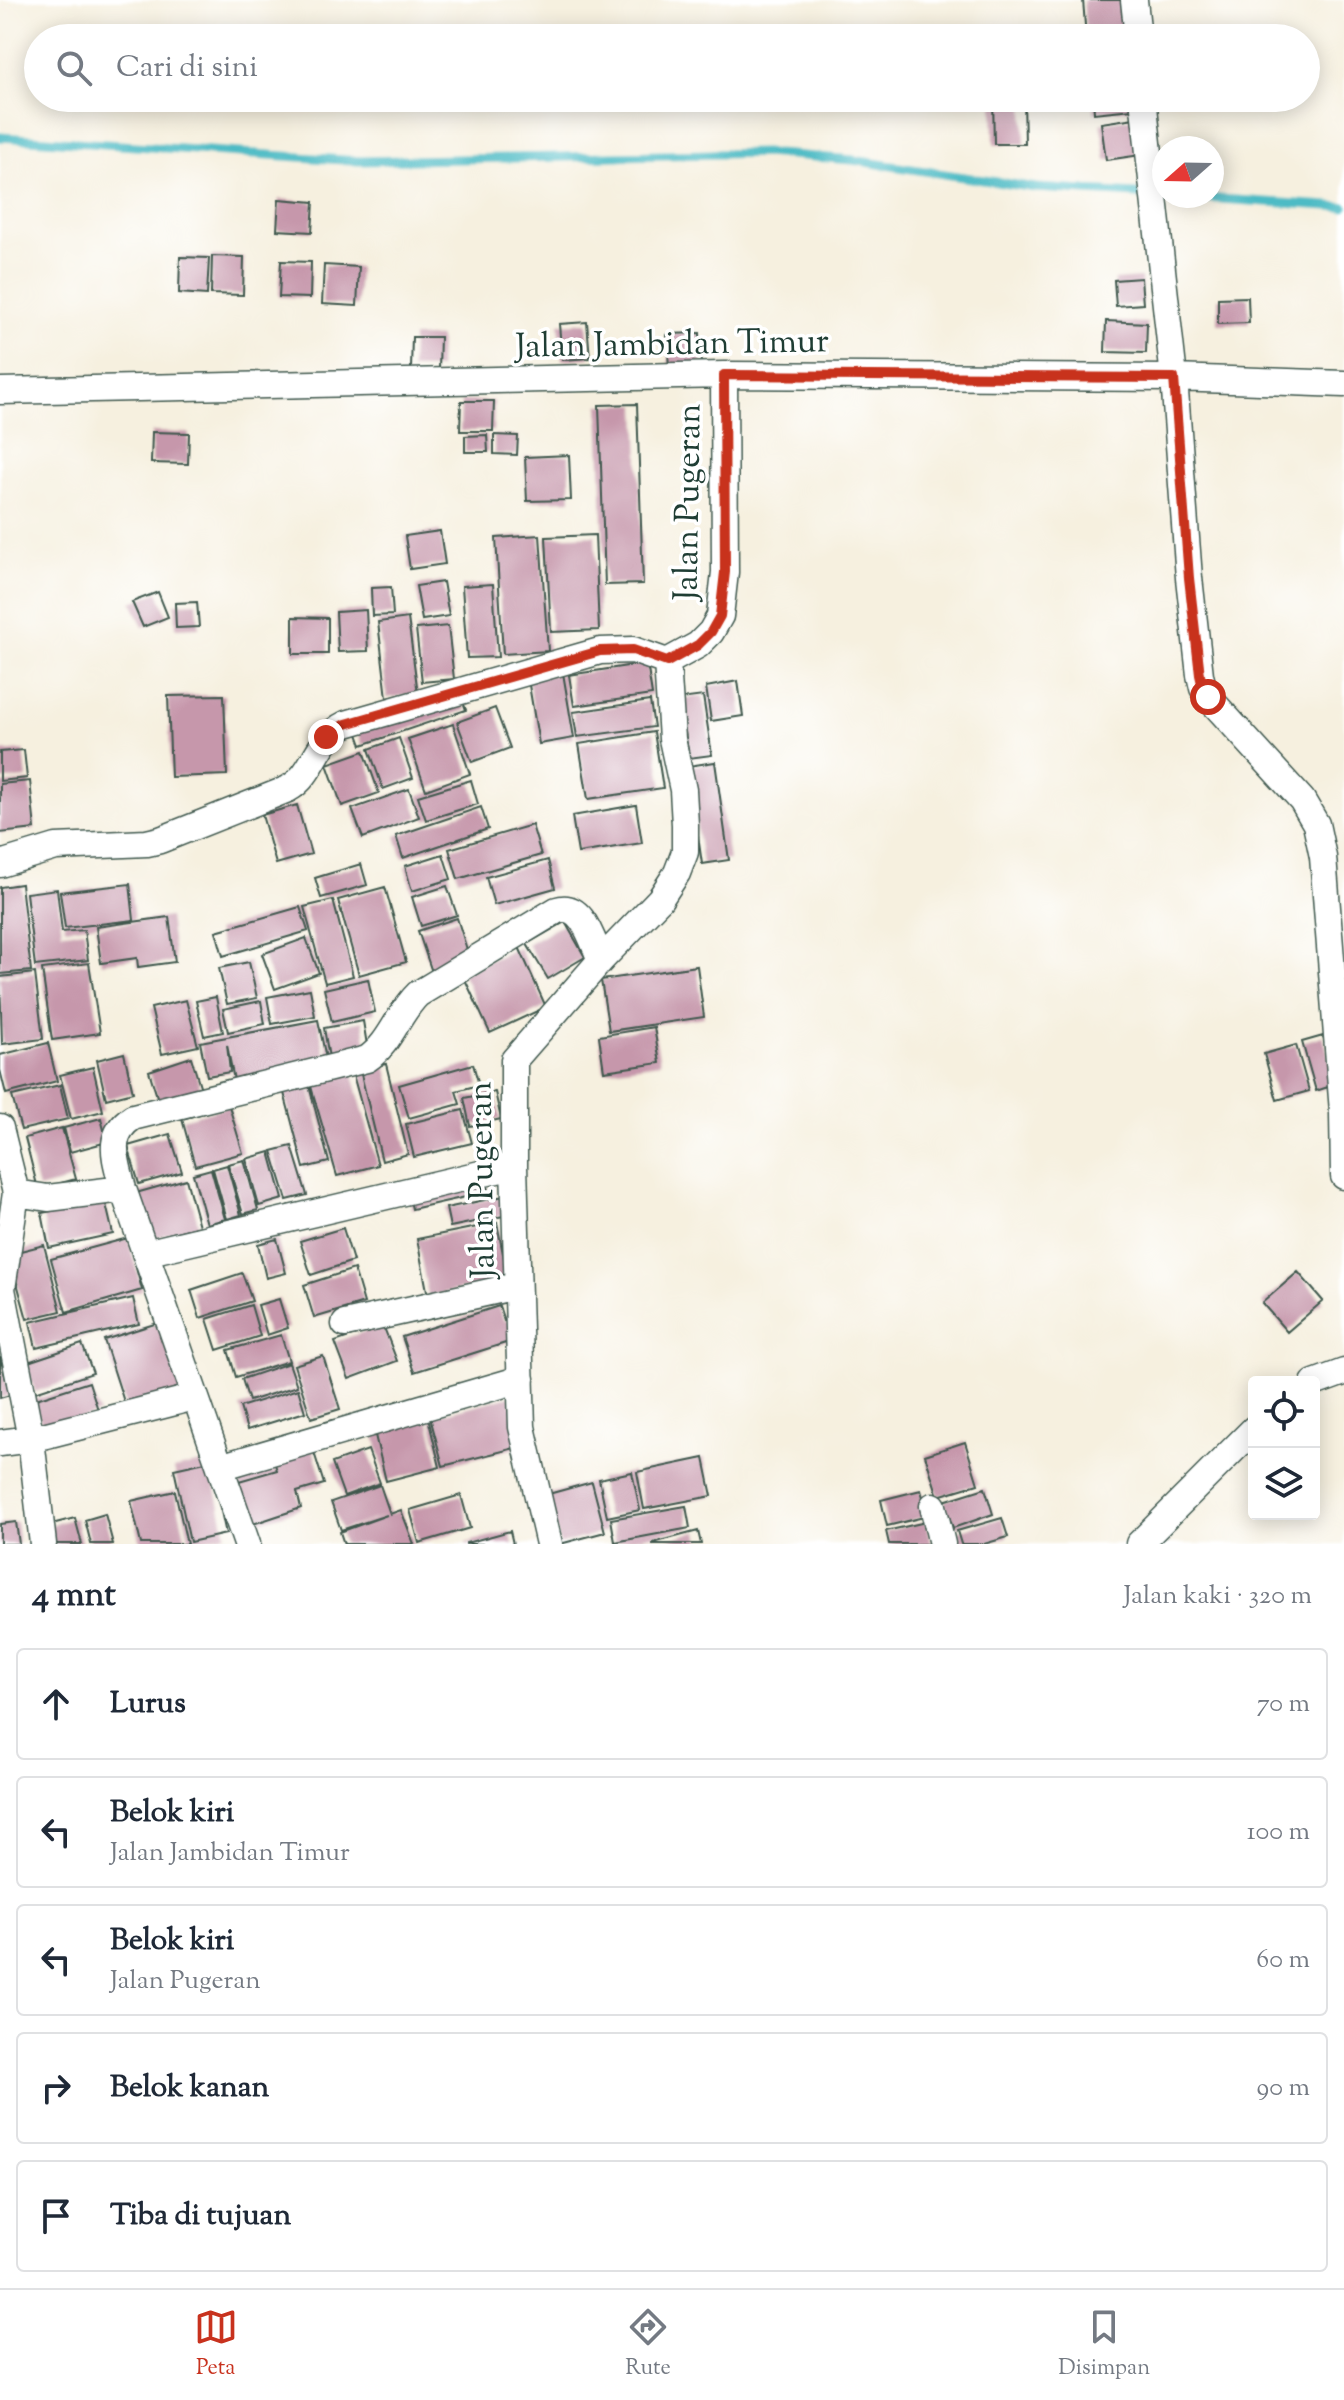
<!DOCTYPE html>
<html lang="id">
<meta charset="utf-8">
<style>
:root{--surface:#fff;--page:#f6f6f7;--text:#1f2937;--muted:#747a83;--line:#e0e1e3;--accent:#c8321e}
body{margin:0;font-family:"Sorts Mill Goudy",serif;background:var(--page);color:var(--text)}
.controls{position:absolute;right:24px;bottom:24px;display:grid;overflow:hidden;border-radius:8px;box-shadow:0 4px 20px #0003}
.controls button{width:72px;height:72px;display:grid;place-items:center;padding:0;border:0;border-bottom:2px solid var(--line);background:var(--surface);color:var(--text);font:40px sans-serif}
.compass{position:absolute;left:1152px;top:136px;width:72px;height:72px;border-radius:50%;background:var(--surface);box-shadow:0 4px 20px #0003;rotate:250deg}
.stop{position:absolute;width:24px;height:24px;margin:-18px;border:6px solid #c8321e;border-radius:50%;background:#fff}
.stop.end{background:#c8321e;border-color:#fff;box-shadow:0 2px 8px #0008}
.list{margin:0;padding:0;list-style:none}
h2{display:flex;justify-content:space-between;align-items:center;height:104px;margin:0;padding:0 32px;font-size:34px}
h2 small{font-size:26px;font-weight:400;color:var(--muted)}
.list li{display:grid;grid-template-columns:52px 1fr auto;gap:24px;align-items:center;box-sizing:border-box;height:112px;margin:0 16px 16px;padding:0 16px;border:2px solid var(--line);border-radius:8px}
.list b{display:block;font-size:30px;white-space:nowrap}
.list p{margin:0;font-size:26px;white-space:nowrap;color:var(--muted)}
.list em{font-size:26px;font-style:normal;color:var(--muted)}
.icon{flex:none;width:44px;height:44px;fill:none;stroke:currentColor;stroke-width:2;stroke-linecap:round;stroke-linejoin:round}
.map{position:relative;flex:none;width:1344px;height:1544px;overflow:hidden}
.search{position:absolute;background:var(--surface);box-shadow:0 4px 20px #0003;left:24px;right:24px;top:24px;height:88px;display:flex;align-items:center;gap:20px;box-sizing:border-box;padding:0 28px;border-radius:44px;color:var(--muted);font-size:30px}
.sheet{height:744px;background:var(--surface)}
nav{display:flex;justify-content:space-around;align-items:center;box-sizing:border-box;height:112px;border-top:2px solid var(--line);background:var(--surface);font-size:22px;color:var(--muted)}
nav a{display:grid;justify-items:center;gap:4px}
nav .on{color:var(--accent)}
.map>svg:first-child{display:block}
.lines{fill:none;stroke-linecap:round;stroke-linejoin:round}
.stream{stroke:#4dbbc5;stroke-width:9}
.building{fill:#c697ab}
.street-casing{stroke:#3f584e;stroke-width:29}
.street{stroke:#fff;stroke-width:26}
.route{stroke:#c8321e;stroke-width:10}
.labels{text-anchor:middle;stroke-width:7;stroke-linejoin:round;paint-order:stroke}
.street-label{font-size:34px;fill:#1f3d34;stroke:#fff}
</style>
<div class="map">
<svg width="1344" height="1544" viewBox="0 0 1344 1544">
<rect width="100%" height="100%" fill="#fff"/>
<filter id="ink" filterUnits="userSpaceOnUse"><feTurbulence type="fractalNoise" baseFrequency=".0125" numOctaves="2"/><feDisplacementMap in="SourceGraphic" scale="16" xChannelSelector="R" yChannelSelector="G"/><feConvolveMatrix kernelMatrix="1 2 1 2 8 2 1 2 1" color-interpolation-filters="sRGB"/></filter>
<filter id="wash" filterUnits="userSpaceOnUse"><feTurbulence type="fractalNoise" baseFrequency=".006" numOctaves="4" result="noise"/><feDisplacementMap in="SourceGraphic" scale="32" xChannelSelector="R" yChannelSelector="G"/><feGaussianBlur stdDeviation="1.8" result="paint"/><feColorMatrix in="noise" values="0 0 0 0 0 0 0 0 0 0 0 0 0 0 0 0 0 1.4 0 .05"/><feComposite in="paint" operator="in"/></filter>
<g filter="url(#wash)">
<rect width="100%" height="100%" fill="#f6f0df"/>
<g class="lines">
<path class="stream" d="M 0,137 L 359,161 L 765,153 L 853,160 L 1036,188 L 1153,195
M 1172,196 L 1344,207"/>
</g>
<g id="blocks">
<path class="building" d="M 1083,0 L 1125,0 L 1127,38 L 1086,38 Z
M 993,98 L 1024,98 L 1025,144 L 994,144 Z
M 1093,98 L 1131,98 L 1132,109 L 1094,113 Z
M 1135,118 L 1141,155 L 1106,160 L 1101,123 Z
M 279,199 L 314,202 L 312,232 L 277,230 Z
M 212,256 L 244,257 L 243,295 L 211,294 Z
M 180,257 L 209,258 L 207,295 L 179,293 Z
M 281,261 L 311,262 L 310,298 L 279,297 Z
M 324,265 L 359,267 L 357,306 L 322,304 Z
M 1141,278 L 1143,304 L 1116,306 L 1114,280 Z
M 1248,297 L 1249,323 L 1218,324 L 1218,298 Z
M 1106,321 L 1147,323 L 1146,353 L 1105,352 Z
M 587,322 L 590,358 L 562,360 L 559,324 Z
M 700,333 L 701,367 L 669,368 L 667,334 Z
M 412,337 L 440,337 L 439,369 L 411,369 Z
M 461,401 L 494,401 L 493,431 L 460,431 Z
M 637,404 L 643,584 L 605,585 L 599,405 Z
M 152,432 L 189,433 L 188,464 L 151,463 Z
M 487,435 L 488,452 L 465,452 L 465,436 Z
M 494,435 L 518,436 L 517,455 L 494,454 Z
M 569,455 L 571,500 L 527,501 L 525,457 Z
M 440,531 L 445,564 L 410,569 L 405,536 Z
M 540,535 L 548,651 L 503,654 L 496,538 Z
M 595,535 L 599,630 L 551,632 L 546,537 Z
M 443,582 L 449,616 L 422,620 L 416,586 Z
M 493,584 L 498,657 L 467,658 L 462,586 Z
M 391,587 L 393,615 L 372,616 L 371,588 Z
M 158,592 L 168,617 L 143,627 L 132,602 Z
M 197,602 L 199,627 L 176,628 L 175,603 Z
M 366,610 L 368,651 L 338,652 L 336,612 Z
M 293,617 L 328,618 L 328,654 L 293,654 Z
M 408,618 L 418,694 L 387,698 L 378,622 Z
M 448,626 L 454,679 L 422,682 L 416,629 Z
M 647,663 L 652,695 L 574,706 L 569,675 Z
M 563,673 L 574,738 L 539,744 L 528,679 Z
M 738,681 L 743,716 L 711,721 L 706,687 Z
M 224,695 L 227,775 L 171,777 L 168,696 Z
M 461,696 L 466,710 L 362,745 L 357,731 Z
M 703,696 L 712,755 L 689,758 L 680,699 Z
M 650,701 L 654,727 L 577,737 L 573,712 Z
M 495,708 L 510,748 L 472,762 L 457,722 Z
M 453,724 L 470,774 L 426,790 L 408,739 Z
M 654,732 L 663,788 L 588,799 L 579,744 Z
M 399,738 L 413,778 L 383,789 L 369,749 Z
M 24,750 L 27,778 L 0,781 L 0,752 Z
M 364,751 L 379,793 L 342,806 L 327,764 Z
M 715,762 L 729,860 L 702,864 L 688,766 Z
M 471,780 L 478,804 L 426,820 L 418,796 Z
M 30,781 L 35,829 L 0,833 L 0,784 Z
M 409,789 L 419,817 L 363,838 L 352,809 Z
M 297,805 L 311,854 L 276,864 L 262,815 Z
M 636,805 L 642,843 L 578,853 L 572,816 Z
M 481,807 L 488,829 L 403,858 L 396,836 Z
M 532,825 L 541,855 L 458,879 L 449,849 Z
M 443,854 L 451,879 L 412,891 L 405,866 Z
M 548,860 L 555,888 L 494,905 L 486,877 Z
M 361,864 L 367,885 L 321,898 L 315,878 Z
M 21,884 L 31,971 L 0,974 L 0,887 Z
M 130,884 L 134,920 L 65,928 L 60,892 Z
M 447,886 L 457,915 L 421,926 L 412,897 Z
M 385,887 L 406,962 L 359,975 L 338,900 Z
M 57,889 L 62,932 L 84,930 L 88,960 L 35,966 L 26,893 Z
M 333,900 L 353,976 L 325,983 L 304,907 Z
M 300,907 L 308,931 L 223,956 L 216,931 Z
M 169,917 L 175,962 L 138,967 L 137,958 L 101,963 L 96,927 Z
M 457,918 L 470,959 L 432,972 L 418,931 Z
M 565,922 L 585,957 L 548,979 L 527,944 Z
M 306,938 L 319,973 L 275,989 L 262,954 Z
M 519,947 L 546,1007 L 490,1033 L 462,973 Z
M 249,962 L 257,998 L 227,1004 L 219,968 Z
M 89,963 L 100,1033 L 52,1040 L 42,969 Z
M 697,966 L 704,1017 L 609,1031 L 601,980 Z
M 35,973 L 43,1039 L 2,1044 L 0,977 Z
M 368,979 L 375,1012 L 332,1022 L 324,989 Z
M 310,989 L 315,1016 L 272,1024 L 267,997 Z
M 216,997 L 223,1032 L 204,1036 L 196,1001 Z
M 186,1000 L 198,1046 L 162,1054 L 151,1008 Z
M 261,1001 L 265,1024 L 228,1032 L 223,1009 Z
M 318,1020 L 327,1063 L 234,1080 L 227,1045 L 230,1072 L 207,1076 L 200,1042 Z
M 363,1021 L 368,1051 L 329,1058 L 324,1028 Z
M 654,1027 L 660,1063 L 604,1071 L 599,1036 Z
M 1323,1036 L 1337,1084 L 1316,1091 L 1302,1042 Z
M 48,1043 L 57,1081 L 6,1094 L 0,1070 L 0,1055 Z
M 1296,1045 L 1309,1091 L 1277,1100 L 1264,1054 Z
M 124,1053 L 133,1092 L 106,1099 L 97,1060 Z
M 191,1057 L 201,1089 L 159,1103 L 149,1071 Z
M 386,1064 L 408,1154 L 382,1161 L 360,1070 Z
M 473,1064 L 479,1085 L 456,1091 L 460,1104 L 409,1118 L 399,1085 Z
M 93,1067 L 103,1111 L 71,1119 L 60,1075 Z
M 352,1071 L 378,1165 L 337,1176 L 310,1083 Z
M 308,1082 L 329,1162 L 304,1168 L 283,1089 Z
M 60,1085 L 68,1119 L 21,1130 L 12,1096 Z
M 495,1092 L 501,1119 L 470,1126 L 464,1098 Z
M 229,1106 L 243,1153 L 195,1166 L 182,1119 Z
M 463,1110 L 472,1143 L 414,1157 L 406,1124 Z
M 101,1118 L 107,1142 L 70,1152 L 64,1128 Z
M 62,1128 L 76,1179 L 38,1189 L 25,1138 Z
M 170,1134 L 182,1172 L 139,1184 L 128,1146 Z
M 292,1146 L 307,1195 L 287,1200 L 272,1151 Z
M 270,1152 L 283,1199 L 259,1206 L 246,1159 Z
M 244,1160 L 258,1210 L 243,1214 L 228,1164 Z
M 227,1165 L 241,1215 L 227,1219 L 213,1169 Z
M 211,1169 L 225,1219 L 207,1224 L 193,1174 Z
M 186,1179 L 199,1226 L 149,1239 L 136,1193 Z
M 486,1179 L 488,1192 L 412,1209 L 409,1195 Z
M 509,1195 L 513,1214 L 450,1227 L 446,1208 Z
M 105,1200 L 113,1234 L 49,1248 L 42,1213 Z
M 497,1223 L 508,1280 L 428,1296 L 417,1239 Z
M 343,1228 L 353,1261 L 311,1275 L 300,1241 Z
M 128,1238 L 142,1290 L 66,1312 L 51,1259 Z
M 277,1239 L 286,1273 L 266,1278 L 258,1244 Z
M 44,1245 L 61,1311 L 27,1319 L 9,1254 Z
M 354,1269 L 364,1303 L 314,1318 L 304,1285 Z
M 1298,1272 L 1323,1301 L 1287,1332 L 1262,1303 Z
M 242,1273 L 252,1301 L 200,1318 L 191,1290 Z
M 133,1298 L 139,1324 L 36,1348 L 30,1322 Z
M 279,1299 L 288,1328 L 267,1335 L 258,1305 Z
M 251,1305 L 260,1336 L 217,1350 L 207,1319 Z
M 499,1306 L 504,1321 L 508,1320 L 515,1340 L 414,1372 L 402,1337 Z
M 164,1321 L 187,1392 L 127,1411 L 104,1340 Z
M 383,1325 L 397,1361 L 349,1379 L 335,1342 Z
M 281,1335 L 289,1361 L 236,1377 L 228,1350 Z
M 82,1344 L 93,1373 L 35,1392 L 25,1363 Z
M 323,1356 L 340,1409 L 311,1418 L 294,1365 Z
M 0,1357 L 10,1395 L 0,1398 Z
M 289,1363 L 297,1386 L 249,1401 L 242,1379 Z
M 89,1382 L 99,1413 L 44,1431 L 33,1400 Z
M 298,1389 L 305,1412 L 247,1430 L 240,1407 Z
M 510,1396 L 523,1446 L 443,1466 L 430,1417 Z
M 428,1418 L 440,1467 L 386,1481 L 374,1431 Z
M 965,1442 L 978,1484 L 938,1496 L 925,1455 Z
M 312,1446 L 324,1484 L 297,1492 L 301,1508 L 253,1524 L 239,1481 L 277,1470 L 273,1459 Z
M 368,1450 L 380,1483 L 344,1496 L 332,1463 Z
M 704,1458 L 712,1496 L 644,1509 L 637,1472 Z
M 210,1461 L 226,1534 L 190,1542 L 174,1469 Z
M 632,1472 L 640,1510 L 607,1517 L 599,1479 Z
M 592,1482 L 605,1532 L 560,1544 L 545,1495 Z
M 380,1485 L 390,1514 L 401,1510 L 414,1544 L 344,1544 L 340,1532 L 387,1515 L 341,1530 L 331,1502 Z
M 985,1488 L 993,1514 L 953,1528 L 944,1501 Z
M 921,1490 L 928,1516 L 887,1526 L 881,1500 Z
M 175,1491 L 187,1544 L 141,1544 L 131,1501 Z
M 461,1495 L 470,1528 L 419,1543 L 410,1510 Z
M 686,1506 L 690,1528 L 615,1542 L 611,1519 Z
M 105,1514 L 113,1544 L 91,1544 L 85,1520 Z
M 75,1518 L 82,1544 L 53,1544 L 48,1525 Z
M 1002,1518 L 1008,1537 L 984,1544 L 961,1544 L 957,1531 Z
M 16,1522 L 19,1544 L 0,1544 L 0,1524 Z
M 926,1522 L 931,1544 L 889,1544 L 886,1531 Z
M 510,1531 L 513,1544 L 466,1544 L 466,1543 Z
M 698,1531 L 701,1544 L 653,1544 L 653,1543 Z"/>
</g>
</g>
<g filter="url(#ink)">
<use href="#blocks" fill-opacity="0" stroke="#3f584e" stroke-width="2"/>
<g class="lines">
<defs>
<path id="street" d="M 1134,0 L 1138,38
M 1143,98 L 1174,378 L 1189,578 L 1200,675 L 1203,688 L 1208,697 L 1302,800 L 1316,824 L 1323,857 L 1343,1112 L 1344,1176
M 0,391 L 724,375 L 1174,378 L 1344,384
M 0,864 L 56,847 L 147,843 L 160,840 L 288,789 C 316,773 315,739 346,724 L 600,651 L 633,650 L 667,662
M 0,1128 L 16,1193 L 2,1289 L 31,1439 L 43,1544
M 16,1193 L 48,1198 L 123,1189
M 145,1253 L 514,1166
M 345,1324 L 517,1286
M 1314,1383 L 1344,1372
M 0,1443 L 31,1439 L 195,1397
M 220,1467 L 521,1379
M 933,1506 L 942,1544
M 247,1544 L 123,1189 C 117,1161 104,1136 133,1117 L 367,1059 C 391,1043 398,1013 418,994 L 557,910 C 583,902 592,941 601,960
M 549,1544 L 522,1427 L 514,1166 L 514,1060 L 601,960 L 660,899 L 677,873 L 685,852 L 685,825 L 683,790 L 672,739 L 667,662 L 698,645 L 711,632 L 720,616 L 725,572 L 724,375
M 1139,1544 L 1254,1429"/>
</defs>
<use href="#street" class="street-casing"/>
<use href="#street" class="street"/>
</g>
</g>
<g class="lines" filter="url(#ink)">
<path class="route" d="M 326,737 L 346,724 L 600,651 L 633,650 L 667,662 L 698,645 L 711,632 L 720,616 L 725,572 L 724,375 L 1174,378 L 1189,578 L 1200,675 L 1203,688 L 1208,697"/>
</g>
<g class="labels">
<g class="street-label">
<text transform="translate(672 342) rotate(-1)" y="12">Jalan Jambidan Timur</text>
<text transform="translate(686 502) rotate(-89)" y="12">Jalan Pugeran</text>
<text transform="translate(480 1180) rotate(-91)" y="12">Jalan Pugeran</text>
</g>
</g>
</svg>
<div class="controls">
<button><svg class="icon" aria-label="locate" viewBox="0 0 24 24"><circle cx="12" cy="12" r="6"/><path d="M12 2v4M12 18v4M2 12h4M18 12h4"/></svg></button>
<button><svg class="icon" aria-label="layers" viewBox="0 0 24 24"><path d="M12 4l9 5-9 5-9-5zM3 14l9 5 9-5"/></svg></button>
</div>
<svg class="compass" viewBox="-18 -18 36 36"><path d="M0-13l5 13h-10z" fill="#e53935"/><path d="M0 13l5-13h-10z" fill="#747a83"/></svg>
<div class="stop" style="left:1208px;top:697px"></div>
<div class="stop end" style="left:326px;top:737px"></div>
<div class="search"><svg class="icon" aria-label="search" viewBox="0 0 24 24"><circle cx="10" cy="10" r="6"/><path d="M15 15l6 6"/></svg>Cari di sini</div>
</div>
<section class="sheet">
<h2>4 mnt<small>Jalan kaki · 320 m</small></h2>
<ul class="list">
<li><svg class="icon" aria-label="ahead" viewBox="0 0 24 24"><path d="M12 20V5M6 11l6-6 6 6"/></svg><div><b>Lurus</b></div><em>70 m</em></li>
<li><svg class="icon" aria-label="left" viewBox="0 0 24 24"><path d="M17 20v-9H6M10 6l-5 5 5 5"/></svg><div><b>Belok kiri</b><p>Jalan Jambidan Timur</p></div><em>100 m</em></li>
<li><svg class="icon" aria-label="left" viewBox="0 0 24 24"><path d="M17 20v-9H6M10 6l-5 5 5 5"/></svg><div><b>Belok kiri</b><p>Jalan Pugeran</p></div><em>60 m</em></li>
<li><svg class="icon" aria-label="right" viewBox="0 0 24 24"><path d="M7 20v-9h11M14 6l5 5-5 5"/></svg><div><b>Belok kanan</b></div><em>90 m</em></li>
<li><svg class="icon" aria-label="arrive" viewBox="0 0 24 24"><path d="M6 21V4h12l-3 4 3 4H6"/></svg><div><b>Tiba di tujuan</b></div></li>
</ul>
</section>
<nav>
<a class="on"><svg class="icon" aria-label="map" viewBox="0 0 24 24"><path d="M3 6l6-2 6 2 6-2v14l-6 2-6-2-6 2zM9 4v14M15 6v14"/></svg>Peta</a>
<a><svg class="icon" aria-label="directions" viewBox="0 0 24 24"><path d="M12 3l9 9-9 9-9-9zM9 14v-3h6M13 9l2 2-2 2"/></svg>Rute</a>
<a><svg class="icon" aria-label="saved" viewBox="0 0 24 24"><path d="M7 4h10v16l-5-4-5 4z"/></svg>Disimpan</a>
</nav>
